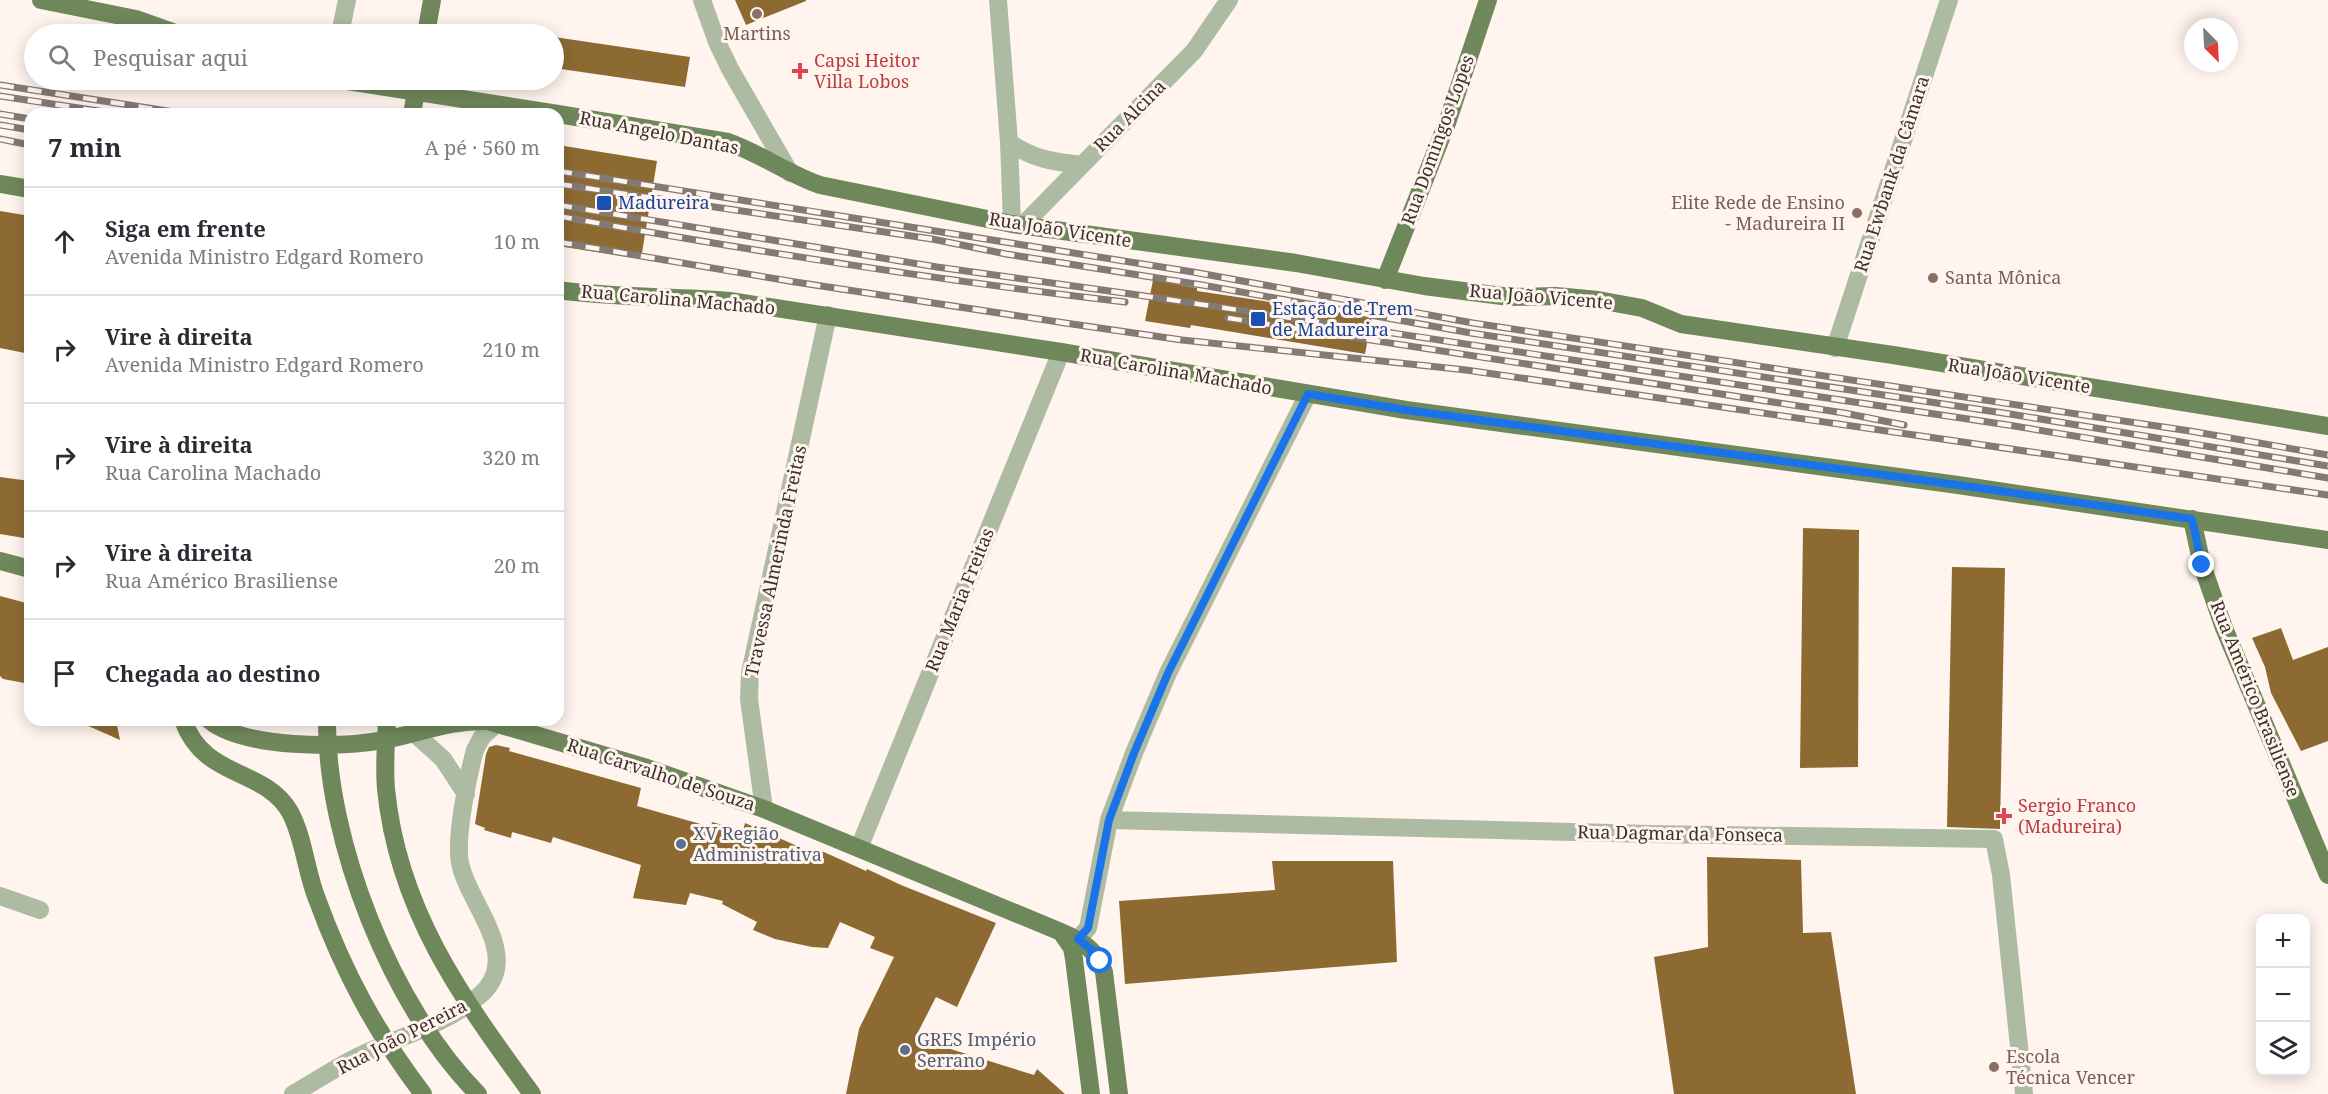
<!DOCTYPE html>
<html lang="pt">
<meta charset="utf-8">
<style>
:root{--surface:#fff;--page:#f7f7f7;--text:#2b2b33;--muted:#7c7c81;--line:#e1e1e2}
body{margin:0;font-family:"Noto Serif",serif;background:var(--page);color:var(--text)}
.controls{position:absolute;right:18px;bottom:18px;display:grid;overflow:hidden;border-radius:12px;box-shadow:0 3px 15px #0003}
.controls button{width:54px;height:54px;display:grid;place-items:center;padding:0;border:0;border-bottom:2px solid var(--line);background:var(--surface);color:var(--text);font:30px sans-serif}
.compass{position:absolute;left:2184px;top:18px;width:54px;height:54px;border-radius:50%;background:var(--surface);box-shadow:0 3px 15px #0003;rotate:156deg}
.stop{position:absolute;width:18px;height:18px;margin:-14px;border:4px solid #1a73e8;border-radius:50%;background:#fff}
.stop.end{background:#1a73e8;border-color:#fff;box-shadow:0 2px 6px #0008}
.list{margin:0;padding:0;list-style:none}
h2{display:flex;justify-content:space-between;align-items:center;height:78px;margin:0;padding:0 24px;font-size:26px}
h2 small{font-size:20px;font-weight:400;color:var(--muted)}
.list li{display:grid;grid-template-columns:39px 1fr auto;gap:18px;align-items:center;box-sizing:border-box;height:108px;padding:0 24px;border-top:2px solid var(--line)}
.list b{display:block;font-size:22px;white-space:nowrap}
.list p{margin:0;font-size:20px;white-space:nowrap;color:var(--muted)}
.list em{font-size:20px;font-style:normal;color:var(--muted)}
.icon{flex:none;width:33px;height:33px;fill:none;stroke:currentColor;stroke-width:2;stroke-linecap:round;stroke-linejoin:round}
.map{position:relative;flex:none;width:2328px;height:1094px;overflow:hidden}
.search{position:absolute;background:var(--surface);box-shadow:0 3px 15px #0003;left:24px;top:24px;width:540px;height:66px;display:flex;align-items:center;gap:15px;box-sizing:border-box;padding:0 21px;border-radius:33px;color:var(--muted);font-size:22px}
.panel{position:absolute;background:var(--surface);box-shadow:0 3px 15px #0003;left:24px;top:108px;width:540px;height:618px;border-radius:18px}
.map>svg:first-child{display:block}
.green{fill:#f9cbb2}
.building{fill:#8e6a33}
.lines{fill:none;stroke-linecap:round;stroke-linejoin:round}
.minor{stroke:#acbba2;stroke-width:18}
.major{stroke:#6f885b;stroke-width:18}
.rail-casing{stroke:#847a74;stroke-width:7}
.rail{stroke:#fff4ee;stroke-width:4.5;stroke-dasharray:14;stroke-linecap:butt}
.route{stroke:#1a73e8;stroke-width:8}
.education-dot{fill:#8d6e63;stroke:#fff4ee;stroke-width:2}
.health-dot{fill:#e0444e;stroke:#fff4ee;stroke-width:2}
.transit-dot{fill:#1a4fb4;stroke:#fff4ee;stroke-width:2}
.service-dot{fill:#5c6f8a;stroke:#fff4ee;stroke-width:2}
.labels{text-anchor:middle;stroke-width:6;stroke-linejoin:round;paint-order:stroke}
.education-label{font-size:18px;fill:#785e54;stroke:#fff4ee;text-anchor:start}
.health-label{font-size:18px;fill:#be3a42;stroke:#fff4ee;text-anchor:start}
.street-label{font-size:18px;fill:#3a312b;stroke:#fff4ee}
.transit-label{font-size:18px;fill:#164399;stroke:#fff4ee;text-anchor:start}
.service-label{font-size:18px;fill:#4e5e75;stroke:#fff4ee;text-anchor:start}
</style>
<div class="map">
<svg width="2328" height="1094" viewBox="0 0 2328 1094">
<rect width="100%" height="100%" fill="#fff4ee"/>
<path class="green" d="M 241,720 L 346,720 L 295,726 Z"/>
<path class="building" d="M 735,0 L 806,0 L 806,1 L 746,25 Z
M 554,37 L 690,57 L 685,87 L 554,68 Z
M 558,145 L 657,161 L 641,259 L 558,246 Z
M 0,211 L 30,216 L 30,354 L 0,348 Z
M 1153,280 L 1197,288 L 1197,291 L 1372,317 L 1365,354 L 1191,325 L 1190,328 L 1145,321 Z
M 0,477 L 30,481 L 30,539 L 0,534 Z
M 1803,528 L 1859,530 L 1858,767 L 1800,768 Z
M 1952,567 L 2005,568 L 2000,829 L 1947,827 Z
M 0,596 L 30,604 L 27,615 L 30,616 L 30,684 L 3,679 L 0,676 Z
M 2281,628 L 2293,660 L 2328,647 L 2328,741 L 2301,751 L 2271,693 L 2265,667 L 2252,638 Z
M 75,720 L 116,720 L 120,740 Z
M 496,745 L 510,748 L 509,751 L 641,788 L 637,806 L 711,827 L 712,822 L 743,831 L 745,823 L 813,853 L 815,848 L 866,871 L 867,869 L 901,885 L 996,923 L 957,1007 L 936,997 L 915,1038 L 1034,1075 L 1037,1069 L 1065,1094 L 846,1094 L 859,1029 L 894,957 L 870,948 L 875,937 L 840,922 L 828,948 L 812,947 L 775,939 L 753,930 L 757,922 L 722,904 L 723,901 L 690,893 L 686,905 L 633,898 L 641,865 L 553,837 L 551,843 L 512,832 L 511,838 L 484,830 L 485,828 L 475,824 L 486,754 L 489,747 Z
M 1707,857 L 1801,860 L 1803,933 L 1831,932 L 1856,1094 L 1674,1094 L 1654,957 L 1708,947 Z
M 1272,861 L 1393,861 L 1397,962 L 1125,984 L 1119,901 L 1275,890 Z"/>
<g class="lines">
<path class="minor" d="M 702,0 L 717,42 L 730,69 L 790,173
M 998,0 L 1009,142 L 1012,224
M 340,34 L 347,0
M 1009,142 C 1032,159 1054,162 1082,165
M 1023,225 L 1194,51 L 1229,0
M 1835,348 L 1949,0
M 413,732 L 443,759 L 466,794
M 764,809 L 749,699 L 750,673 L 828,315
M 1109,820 L 1650,834 L 1994,839 L 2001,875 L 2024,1094
M 859,848 L 1061,352
M 0,896 L 40,910
M 1078,939 L 1088,928 L 1109,820 L 1134,753 L 1168,673 L 1308,394
M 293,1094 C 314,1082 335,1068 357,1057 C 397,1037 444,1026 479,996 C 525,958 468,904 460,863 C 455,837 468,776 475,750 L 482,737 L 497,723"/>
<path class="major" d="M 41,0 L 136,19 L 178,34
M 426,34 L 432,0
M 341,80 L 558,114
M 412,114 L 418,80
M 558,114 L 728,142 C 761,154 788,174 820,185 L 1012,224 L 1296,263 L 1424,286 L 1510,297 L 1556,296 L 1598,300 L 1642,308 L 1681,324 L 1893,355 L 2328,426
M 0,184 L 30,189
M 1385,280 L 1447,123 L 1488,0
M 558,290 C 615,298 673,296 730,301 L 1061,352 L 1406,410 L 1958,485 L 2328,540
M 2192,519 L 2202,565 L 2224,628 L 2328,875
M 0,561 L 30,569
M 183,720 C 204,780 264,767 290,812 C 304,838 306,872 317,899 C 344,973 376,1032 423,1094
M 209,720 C 245,749 340,748 384,740 C 421,733 449,720 488,721 L 647,768 L 764,809 L 1061,932 C 1082,941 1097,950 1104,972 L 1119,1094
M 327,720 C 326,841 392,1008 478,1094
M 387,720 C 386,743 384,766 386,789 C 398,911 462,998 532,1094
M 1061,932 L 1072,948 L 1074,959 L 1091,1094"/>
<defs>
<path id="rail" d="M 0,85 L 187,114
M 0,96 L 118,114
M 0,114 L 30,119
M 0,125 L 30,130
M 0,139 L 30,145
M 558,171 L 1193,272 L 1473,323 L 2190,431 L 2328,455
M 558,184 L 932,239 L 1006,254 L 1202,285 L 1471,333 L 2010,414 L 2328,466
M 558,205 L 937,267 L 1138,295 L 2008,425 L 2328,478
M 558,216 C 746,250 935,280 1125,302
M 558,242 L 795,282 L 1065,323 L 1182,340 L 1466,370 L 2328,495
M 1228,318 L 1844,413 L 1904,425"/>
</defs>
<use href="#rail" class="rail-casing"/>
<use href="#rail" class="rail"/>
</g>
<g class="lines">
<path class="route" d="M 1100,961 L 1092,950 L 1078,939 L 1088,928 L 1109,820 L 1134,753 L 1168,673 L 1308,394 L 1406,410 L 1958,485 L 2192,519 L 2202,565"/>
</g>
<g class="education-dot">
<circle cx="757" cy="14" r="6"/>
<circle cx="1857" cy="213" r="6"/>
<circle cx="1933" cy="278" r="6"/>
<circle cx="1994" cy="1067" r="6"/>
</g>
<g class="health-dot">
<path d="M797 62h6v6h6v6h-6v6h-6v-6h-6v-6h6z"/>
<path d="M2001 807h6v6h6v6h-6v6h-6v-6h-6v-6h6z"/>
</g>
<g class="transit-dot">
<rect x="596" y="195" width="16" height="16" rx="3"/>
<rect x="1250" y="311" width="16" height="16" rx="3"/>
</g>
<g class="service-dot">
<circle cx="681" cy="844" r="6"/>
<circle cx="905" cy="1050" r="6"/>
</g>
<g class="labels">
<g class="education-label">
<text x="757" y="40" text-anchor="middle">Martins</text>
<text x="1845" y="209" text-anchor="end">Elite Rede de Ensino<tspan x="1845" dy="21">- Madureira II</tspan></text>
<text x="1945" y="284">Santa Mônica</text>
<text x="2006" y="1063">Escola<tspan x="2006" dy="21">Técnica Vencer</tspan></text>
</g>
<g class="health-label">
<text x="814" y="67">Capsi Heitor<tspan x="814" dy="21">Villa Lobos</tspan></text>
<text x="2018" y="812">Sergio Franco<tspan x="2018" dy="21">(Madureira)</tspan></text>
</g>
<g class="street-label">
<text transform="translate(1130 116) rotate(-45)" y="6">Rua Alcina</text>
<text transform="translate(659 133) rotate(11)" y="6">Rua Angelo Dantas</text>
<text transform="translate(1438 140) rotate(-70)" y="6">Rua Domingos Lopes</text>
<text transform="translate(1892 174) rotate(-72)" y="6">Rua Ewbank da Câmara</text>
<text transform="translate(1060 230) rotate(9)" y="6">Rua João Vicente</text>
<text transform="translate(1541 297) rotate(5)" y="6">Rua João Vicente</text>
<text transform="translate(678 300) rotate(5)" y="6">Rua Carolina Machado</text>
<text transform="translate(1176 372) rotate(10)" y="6">Rua Carolina Machado</text>
<text transform="translate(2019 376) rotate(9)" y="6">Rua João Vicente</text>
<text transform="translate(776 561) rotate(-78)" y="6">Travessa Almerinda Freitas</text>
<text transform="translate(960 600) rotate(-68)" y="6">Rua Maria Freitas</text>
<text transform="translate(2255 699) rotate(68)" y="6">Rua Américo Brasiliense</text>
<text transform="translate(661 775) rotate(18)" y="6">Rua Carvalho de Souza</text>
<text transform="translate(1680 834) rotate(1)" y="6">Rua Dagmar da Fonseca</text>
<text transform="translate(402 1037) rotate(-27)" y="6">Rua João Pereira</text>
</g>
<g class="transit-label">
<text x="618" y="209">Madureira</text>
<text x="1272" y="315">Estação de Trem<tspan x="1272" dy="21">de Madureira</tspan></text>
</g>
<g class="service-label">
<text x="693" y="840">XV Região<tspan x="693" dy="21">Administrativa</tspan></text>
<text x="917" y="1046">GRES Império<tspan x="917" dy="21">Serrano</tspan></text>
</g>
</g>
</svg>
<div class="controls">
<button>+</button>
<button>−</button>
<button><svg class="icon" aria-label="layers" viewBox="0 0 24 24"><path d="M12 4l9 5-9 5-9-5zM3 14l9 5 9-5"/></svg></button>
</div>
<svg class="compass" viewBox="-18 -18 36 36"><path d="M0-13l5 13h-10z" fill="#e53935"/><path d="M0 13l5-13h-10z" fill="#7c7c81"/></svg>
<div class="stop" style="left:1100px;top:961px"></div>
<div class="stop end" style="left:2202px;top:565px"></div>
<div class="search"><svg class="icon" aria-label="search" viewBox="0 0 24 24"><circle cx="10" cy="10" r="6"/><path d="M15 15l6 6"/></svg>Pesquisar aqui</div>
<section class="panel">
<h2>7 min<small>A pé · 560 m</small></h2>
<ul class="list">
<li><svg class="icon" aria-label="ahead" viewBox="0 0 24 24"><path d="M12 20V5M6 11l6-6 6 6"/></svg><div><b>Siga em frente</b><p>Avenida Ministro Edgard Romero</p></div><em>10 m</em></li>
<li><svg class="icon" aria-label="right" viewBox="0 0 24 24"><path d="M7 20v-9h11M14 6l5 5-5 5"/></svg><div><b>Vire à direita</b><p>Avenida Ministro Edgard Romero</p></div><em>210 m</em></li>
<li><svg class="icon" aria-label="right" viewBox="0 0 24 24"><path d="M7 20v-9h11M14 6l5 5-5 5"/></svg><div><b>Vire à direita</b><p>Rua Carolina Machado</p></div><em>320 m</em></li>
<li><svg class="icon" aria-label="right" viewBox="0 0 24 24"><path d="M7 20v-9h11M14 6l5 5-5 5"/></svg><div><b>Vire à direita</b><p>Rua Américo Brasiliense</p></div><em>20 m</em></li>
<li><svg class="icon" aria-label="arrive" viewBox="0 0 24 24"><path d="M6 21V4h12l-3 4 3 4H6"/></svg><div><b>Chegada ao destino</b></div></li>
</ul>
</section>
</div>
